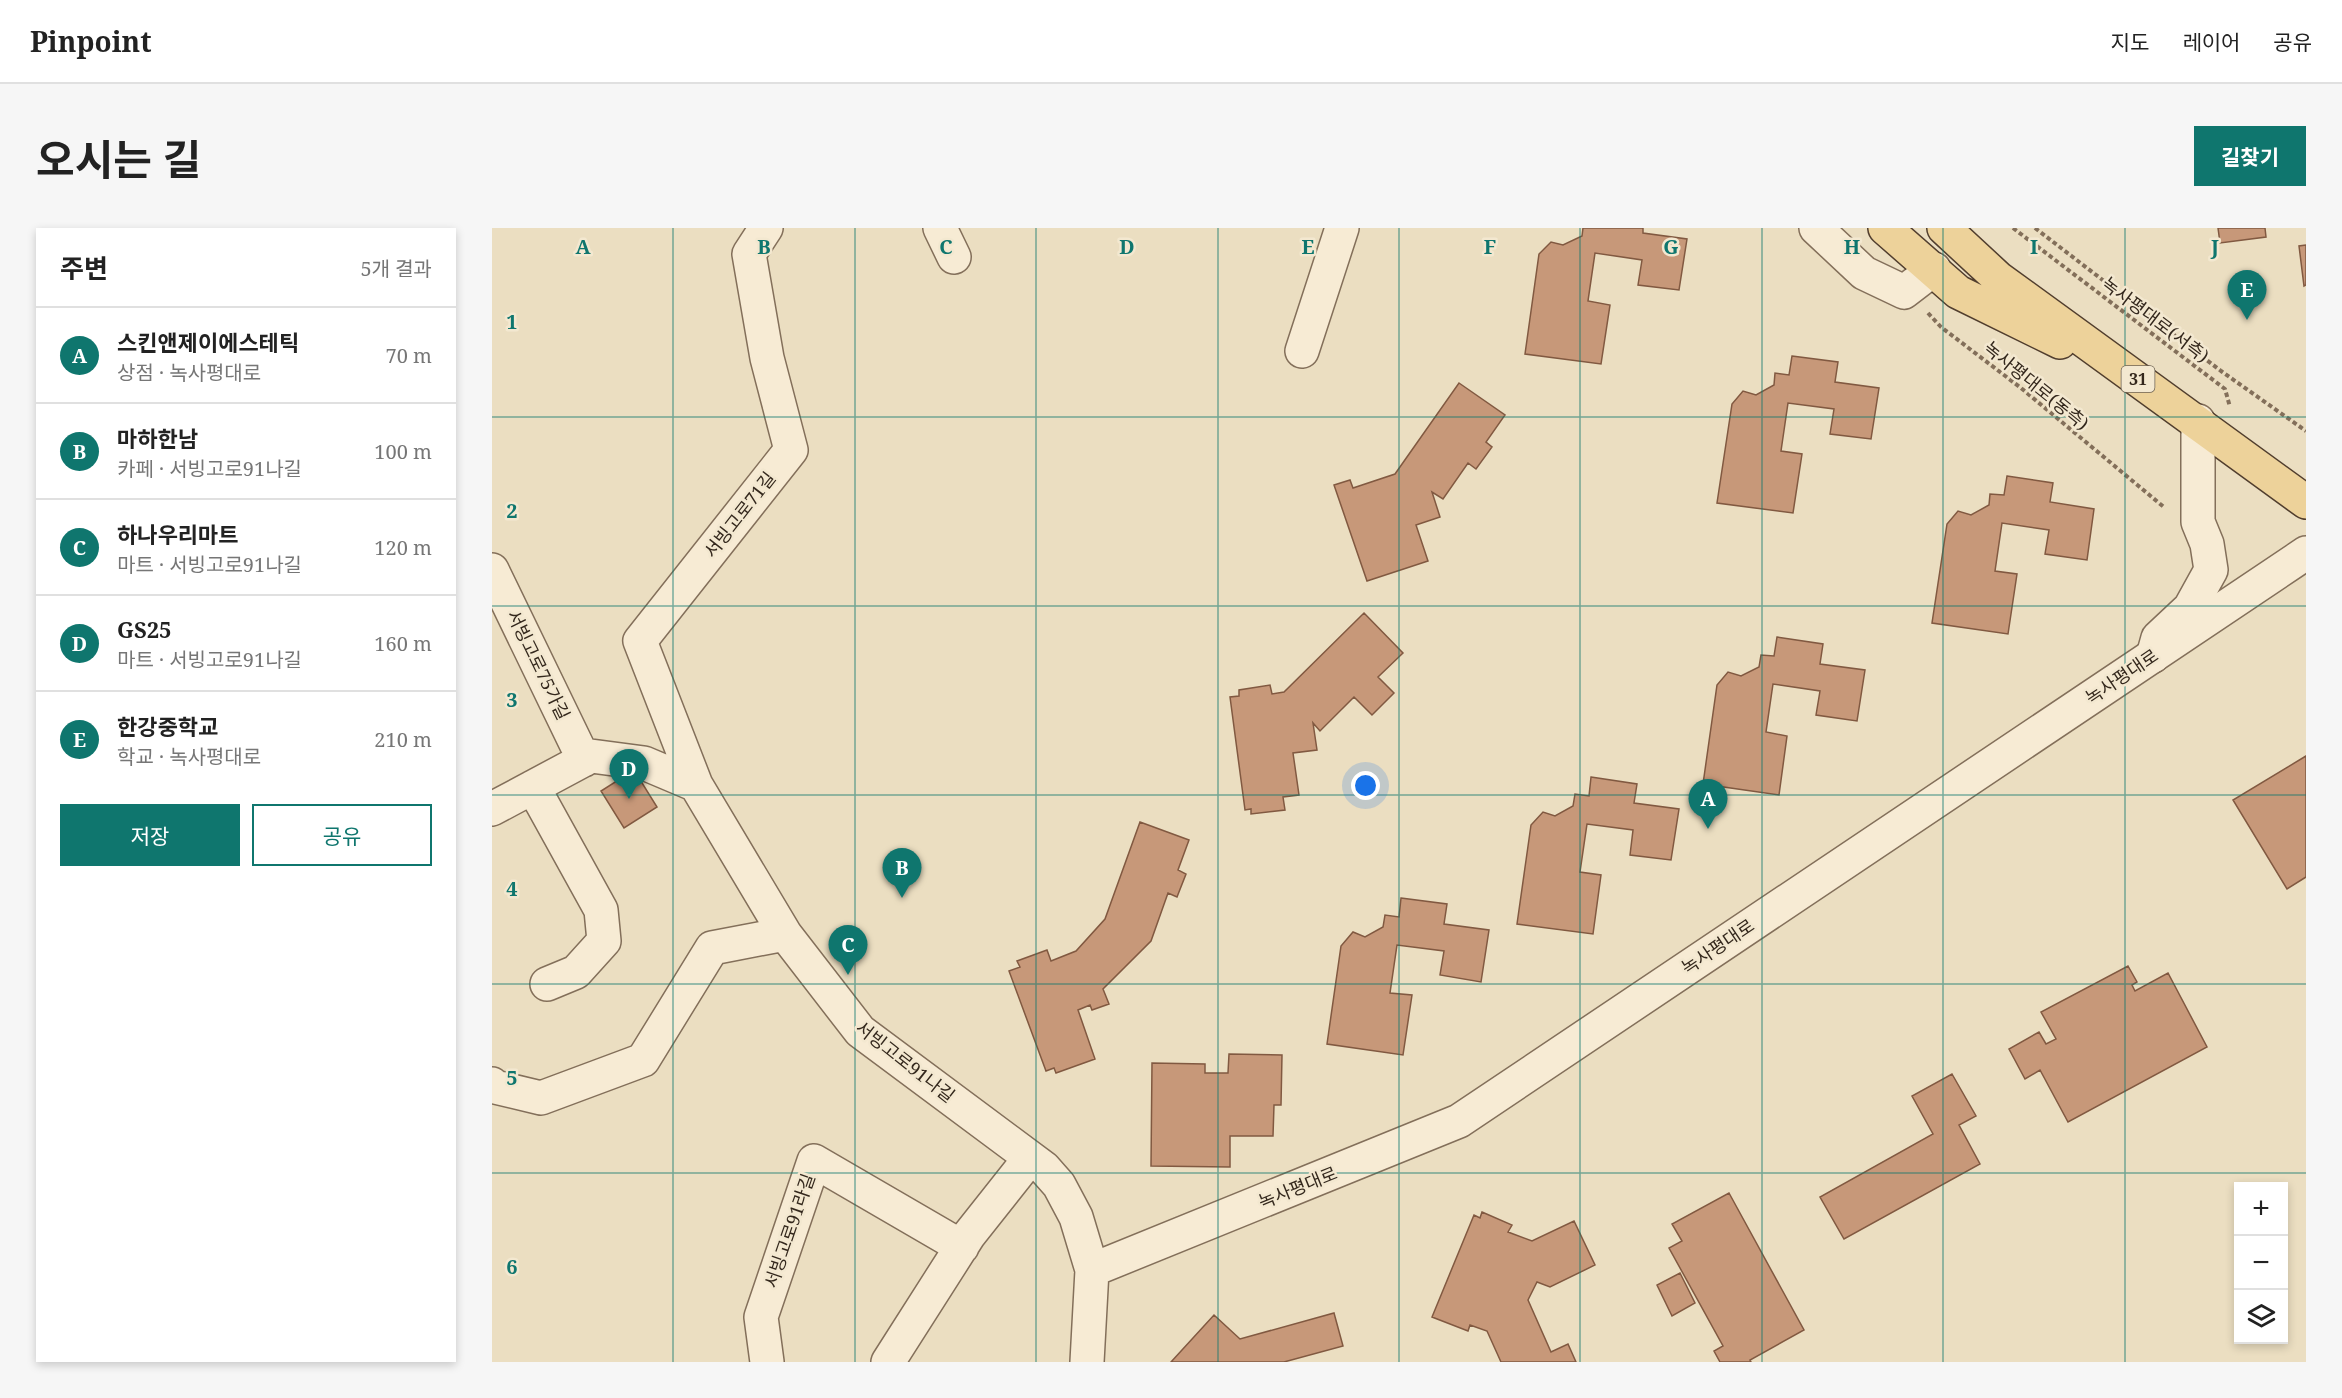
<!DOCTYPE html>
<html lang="ko">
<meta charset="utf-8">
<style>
:root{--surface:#fff;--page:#f6f6f6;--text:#222;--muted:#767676;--line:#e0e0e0;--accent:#0f766e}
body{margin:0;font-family:"Noto Serif","Noto Sans KR",serif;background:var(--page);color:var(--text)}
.controls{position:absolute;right:18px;bottom:18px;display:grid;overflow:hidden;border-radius:0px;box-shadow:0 3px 9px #0003}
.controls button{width:54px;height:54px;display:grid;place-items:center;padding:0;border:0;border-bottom:2px solid var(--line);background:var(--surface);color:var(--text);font:30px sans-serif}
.you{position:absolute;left:874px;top:558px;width:21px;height:21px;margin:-15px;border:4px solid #fff;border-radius:50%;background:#1a73e8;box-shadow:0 0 0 9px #1a73e833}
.badge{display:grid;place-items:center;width:39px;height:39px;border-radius:50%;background:var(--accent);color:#fff;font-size:20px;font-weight:700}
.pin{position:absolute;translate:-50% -50px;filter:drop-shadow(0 2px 3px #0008)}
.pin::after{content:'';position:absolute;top:32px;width:21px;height:18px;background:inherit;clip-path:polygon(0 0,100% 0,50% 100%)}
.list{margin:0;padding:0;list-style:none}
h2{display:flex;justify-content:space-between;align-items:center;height:78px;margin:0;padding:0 24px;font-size:26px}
h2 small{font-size:20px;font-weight:400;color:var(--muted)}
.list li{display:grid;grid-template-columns:39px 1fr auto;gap:18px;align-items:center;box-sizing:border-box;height:96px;padding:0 24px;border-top:2px solid var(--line)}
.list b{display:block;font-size:22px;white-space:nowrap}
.list p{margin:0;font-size:20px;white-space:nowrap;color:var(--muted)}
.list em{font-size:20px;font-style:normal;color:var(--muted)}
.actions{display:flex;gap:12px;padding:18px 24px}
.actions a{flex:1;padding:14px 0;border:2px solid var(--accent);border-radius:0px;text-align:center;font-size:21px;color:var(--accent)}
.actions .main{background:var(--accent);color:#fff}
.icon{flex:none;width:33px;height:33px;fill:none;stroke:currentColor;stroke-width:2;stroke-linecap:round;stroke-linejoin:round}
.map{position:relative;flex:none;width:1814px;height:1134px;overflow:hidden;border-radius:0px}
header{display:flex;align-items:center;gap:36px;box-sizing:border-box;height:84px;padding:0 30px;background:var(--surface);border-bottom:2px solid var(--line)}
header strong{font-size:28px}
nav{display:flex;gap:33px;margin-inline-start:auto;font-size:21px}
.intro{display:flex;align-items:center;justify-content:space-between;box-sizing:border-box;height:144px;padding:0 36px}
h1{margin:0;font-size:42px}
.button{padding:15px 27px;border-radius:0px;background:var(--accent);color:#fff;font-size:21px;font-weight:700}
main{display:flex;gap:36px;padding:0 36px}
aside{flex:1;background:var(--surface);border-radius:0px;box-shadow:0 3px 9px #0003}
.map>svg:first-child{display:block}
.building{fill:#c79879;stroke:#815941;stroke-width:1.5}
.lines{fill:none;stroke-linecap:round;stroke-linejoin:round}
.minor-casing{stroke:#836f5a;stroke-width:36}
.tertiary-casing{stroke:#836f5a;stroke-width:36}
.primary-casing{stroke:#513e2e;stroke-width:36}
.path{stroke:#836f5a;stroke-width:4;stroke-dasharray:4.5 3;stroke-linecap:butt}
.minor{stroke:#f7ebd4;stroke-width:33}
.tertiary{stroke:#f7ebd4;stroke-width:33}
.primary{stroke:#edd29a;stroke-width:33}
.grid{fill:none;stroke:#0f766e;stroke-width:1.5;stroke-opacity:0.55}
.labels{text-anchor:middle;stroke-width:5;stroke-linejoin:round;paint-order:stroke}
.shield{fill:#f3e8d0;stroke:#6d6253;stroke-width:1.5}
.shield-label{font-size:16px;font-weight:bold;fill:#34281d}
.street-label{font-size:18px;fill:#34281d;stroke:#f3e8d0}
.grid-label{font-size:20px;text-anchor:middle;font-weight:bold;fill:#0f766e;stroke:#f3e8d0;stroke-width:5;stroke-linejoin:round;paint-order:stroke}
</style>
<header>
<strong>Pinpoint</strong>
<nav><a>지도</a><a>레이어</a><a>공유</a></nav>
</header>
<div class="intro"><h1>오시는 길</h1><a class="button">길찾기</a></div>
<main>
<aside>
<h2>주변<small>5개 결과</small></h2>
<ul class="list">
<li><span class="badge">A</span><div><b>스킨앤제이에스테틱</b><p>상점 · 녹사평대로</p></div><em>70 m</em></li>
<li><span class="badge">B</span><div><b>마하한남</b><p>카페 · 서빙고로91나길</p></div><em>100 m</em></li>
<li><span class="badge">C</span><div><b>하나우리마트</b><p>마트 · 서빙고로91나길</p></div><em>120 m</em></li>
<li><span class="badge">D</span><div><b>GS25</b><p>마트 · 서빙고로91나길</p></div><em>160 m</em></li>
<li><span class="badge">E</span><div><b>한강중학교</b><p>학교 · 녹사평대로</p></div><em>210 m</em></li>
</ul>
<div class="actions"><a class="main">저장</a><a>공유</a></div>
</aside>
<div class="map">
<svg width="1814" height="1134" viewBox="0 0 1814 1134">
<rect width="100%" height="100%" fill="#ebdec1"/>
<path class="building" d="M 1091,0 L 1151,0 L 1151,5 L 1195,11 L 1187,62 L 1146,57 L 1150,32 L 1103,25 L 1096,73 L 1118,77 L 1109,136 L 1033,126 L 1047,26 L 1059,14 L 1071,17 L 1090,8 Z
M 1726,0 L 1773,0 L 1774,9 L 1728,15 Z
M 1814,17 L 1814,57 L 1812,58 L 1807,18 Z
M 1300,128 L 1346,134 L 1343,154 L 1387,160 L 1379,211 L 1338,206 L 1342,181 L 1296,175 L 1289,223 L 1310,226 L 1301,285 L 1225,275 L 1240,176 L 1251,163 L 1264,167 L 1282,157 L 1283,145 L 1297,147 Z
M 967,155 L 1013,187 L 994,214 L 1000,219 L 984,241 L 976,235 L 951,271 L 940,264 L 948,289 L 924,297 L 936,333 L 875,353 L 842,257 L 858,252 L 861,260 L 903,246 Z
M 1515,248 L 1561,255 L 1558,274 L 1602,281 L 1595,332 L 1553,326 L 1557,302 L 1510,295 L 1503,343 L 1525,346 L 1516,406 L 1440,395 L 1455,296 L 1466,283 L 1479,287 L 1497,277 L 1498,266 L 1512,267 Z
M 872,385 L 911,425 L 886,449 L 902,465 L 880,487 L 862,469 L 828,503 L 821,495 L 825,522 L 801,525 L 807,567 L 791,569 L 793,582 L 759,586 L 759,581 L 753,582 L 738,469 L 747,468 L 747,462 L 778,457 L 780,466 L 792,464 Z
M 1285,409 L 1331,416 L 1328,436 L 1373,442 L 1365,493 L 1324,487 L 1328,463 L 1281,456 L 1274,504 L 1295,508 L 1287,567 L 1211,556 L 1225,457 L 1236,444 L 1249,448 L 1267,439 L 1269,427 L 1282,428 Z
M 1814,528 L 1814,649 L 1795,661 L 1741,572 Z
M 142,542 L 165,579 L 132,600 L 109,563 Z
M 1099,549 L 1145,556 L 1142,575 L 1187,581 L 1179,632 L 1138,627 L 1141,602 L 1095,596 L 1088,644 L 1109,647 L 1101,706 L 1025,696 L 1039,597 L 1051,584 L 1063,588 L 1081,578 L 1083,566 L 1097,568 Z
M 648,594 L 697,612 L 686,642 L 694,646 L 685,669 L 676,665 L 659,713 L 611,761 L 617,776 L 600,782 L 598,777 L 586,782 L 603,831 L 564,845 L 562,840 L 554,843 L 517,743 L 528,739 L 525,733 L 555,722 L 559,733 L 584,723 L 613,691 Z
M 909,670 L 955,676 L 952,696 L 997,702 L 989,754 L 948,747 L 952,723 L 905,717 L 898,765 L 920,767 L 911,827 L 835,816 L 849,718 L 861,704 L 873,709 L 891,699 L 893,687 L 907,689 Z
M 1636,738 L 1645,754 L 1640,757 L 1643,763 L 1676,745 L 1715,819 L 1576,894 L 1548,842 L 1533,851 L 1517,821 L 1547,804 L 1554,816 L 1564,811 L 1549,784 Z
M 737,826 L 790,827 L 789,877 L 782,877 L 781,908 L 738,908 L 738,939 L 659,938 L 660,835 L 713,836 L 713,845 L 736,845 Z
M 1460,846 L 1484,888 L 1467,897 L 1488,936 L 1352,1011 L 1328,969 L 1441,906 L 1420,868 Z
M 1237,965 L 1312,1102 L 1258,1132 L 1259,1134 L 1228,1134 L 1222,1123 L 1231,1118 L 1177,1020 L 1190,1013 L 1180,996 Z
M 990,984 L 1020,997 L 1016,1004 L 1040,1013 L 1082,993 L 1103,1037 L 1058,1059 L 1045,1054 L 1036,1072 L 1059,1124 L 1076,1116 L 1084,1134 L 1009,1134 L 995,1103 L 978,1097 L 976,1103 L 940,1089 L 982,987 L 988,990 Z
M 1188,1045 L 1203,1075 L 1180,1088 L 1165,1057 Z
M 842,1085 L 851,1118 L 792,1134 L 679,1134 L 722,1087 L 748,1111 Z"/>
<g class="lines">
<defs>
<path id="minor" d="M 274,0 L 257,26 L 275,130 L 299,222 L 148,413 L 204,557 L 293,706 L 368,803 L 552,940 L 567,957 L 584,989 L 600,1042 L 595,1134
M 448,0 L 462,29
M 1324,0 L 1372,45 L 1412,64 L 1442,41
M 810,123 L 850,0
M 0,342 L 92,532
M 41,559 L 109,682 L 112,713 L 84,744 L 55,756
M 0,581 L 99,528 L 152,535 L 204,557
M 0,856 L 3,859 L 49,870 L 151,832 L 220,720 L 293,706
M 600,1042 L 967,893 L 1814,325
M 275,1134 L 269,1089 L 322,933 L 470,1019
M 396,1134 L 477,1007 L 538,930"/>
<path id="tertiary" d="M 1661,428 L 1666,410 L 1698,380 L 1719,342 L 1715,316 L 1706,294 L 1706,193"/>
<path id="primary" d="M 1393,0 L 1466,64 L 1568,114
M 1452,0 L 1506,50 L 1814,274"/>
</defs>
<use href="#minor" class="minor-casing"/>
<use href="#tertiary" class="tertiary-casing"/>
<use href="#primary" class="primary-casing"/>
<path class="path" d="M 1521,0 L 1733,161 L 1738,179
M 1543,0 L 1729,143 L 1814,203
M 1436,85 L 1449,99 L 1529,160 L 1673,280"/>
<use href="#minor" class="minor"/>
<use href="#tertiary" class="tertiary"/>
<use href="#primary" class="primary"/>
</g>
<path class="grid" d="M 181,0 L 181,1134M 363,0 L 363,1134M 544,0 L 544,1134M 726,0 L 726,1134M 907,0 L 907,1134M 1088,0 L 1088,1134M 1270,0 L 1270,1134M 1451,0 L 1451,1134M 1633,0 L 1633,1134M 0,189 L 1814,189M 0,378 L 1814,378M 0,567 L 1814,567M 0,756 L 1814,756M 0,945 L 1814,945"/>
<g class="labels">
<rect class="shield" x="1629.5" y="138" width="33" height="26" rx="4.5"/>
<g class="shield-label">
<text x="1646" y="157">31</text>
</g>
<g class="street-label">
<text transform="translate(1663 92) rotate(37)" y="6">녹사평대로(서측)</text>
<text transform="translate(1544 158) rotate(39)" y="6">녹사평대로(동측)</text>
<text transform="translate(248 287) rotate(-52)" y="6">서빙고로71길</text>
<text transform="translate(46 437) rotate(64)" y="6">서빙고로75가길</text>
<text transform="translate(1630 449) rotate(-34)" y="6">녹사평대로</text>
<text transform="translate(1226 719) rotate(-34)" y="6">녹사평대로</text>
<text transform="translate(413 834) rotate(38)" y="6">서빙고로91나길</text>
<text transform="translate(806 960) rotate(-22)" y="6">녹사평대로</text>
<text transform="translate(298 1003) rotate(-71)" y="6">서빙고로91라길</text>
</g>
</g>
<g class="grid-label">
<text x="91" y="26">A</text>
<text x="272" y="26">B</text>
<text x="454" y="26">C</text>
<text x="635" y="26">D</text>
<text x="816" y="26">E</text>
<text x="998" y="26">F</text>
<text x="1179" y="26">G</text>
<text x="1360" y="26">H</text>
<text x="1542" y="26">I</text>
<text x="1723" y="26">J</text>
<text x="20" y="101">1</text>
<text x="20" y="290">2</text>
<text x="20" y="479">3</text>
<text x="20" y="668">4</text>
<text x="20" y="857">5</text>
<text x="20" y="1046">6</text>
</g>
</svg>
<div class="controls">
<button>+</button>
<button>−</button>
<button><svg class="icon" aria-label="layers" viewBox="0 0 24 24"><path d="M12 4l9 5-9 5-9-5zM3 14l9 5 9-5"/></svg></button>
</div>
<div class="you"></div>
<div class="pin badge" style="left:1216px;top:601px">A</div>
<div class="pin badge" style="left:410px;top:670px">B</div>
<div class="pin badge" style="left:356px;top:747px">C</div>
<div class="pin badge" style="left:137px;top:571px">D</div>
<div class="pin badge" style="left:1755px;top:92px">E</div>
</div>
</main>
